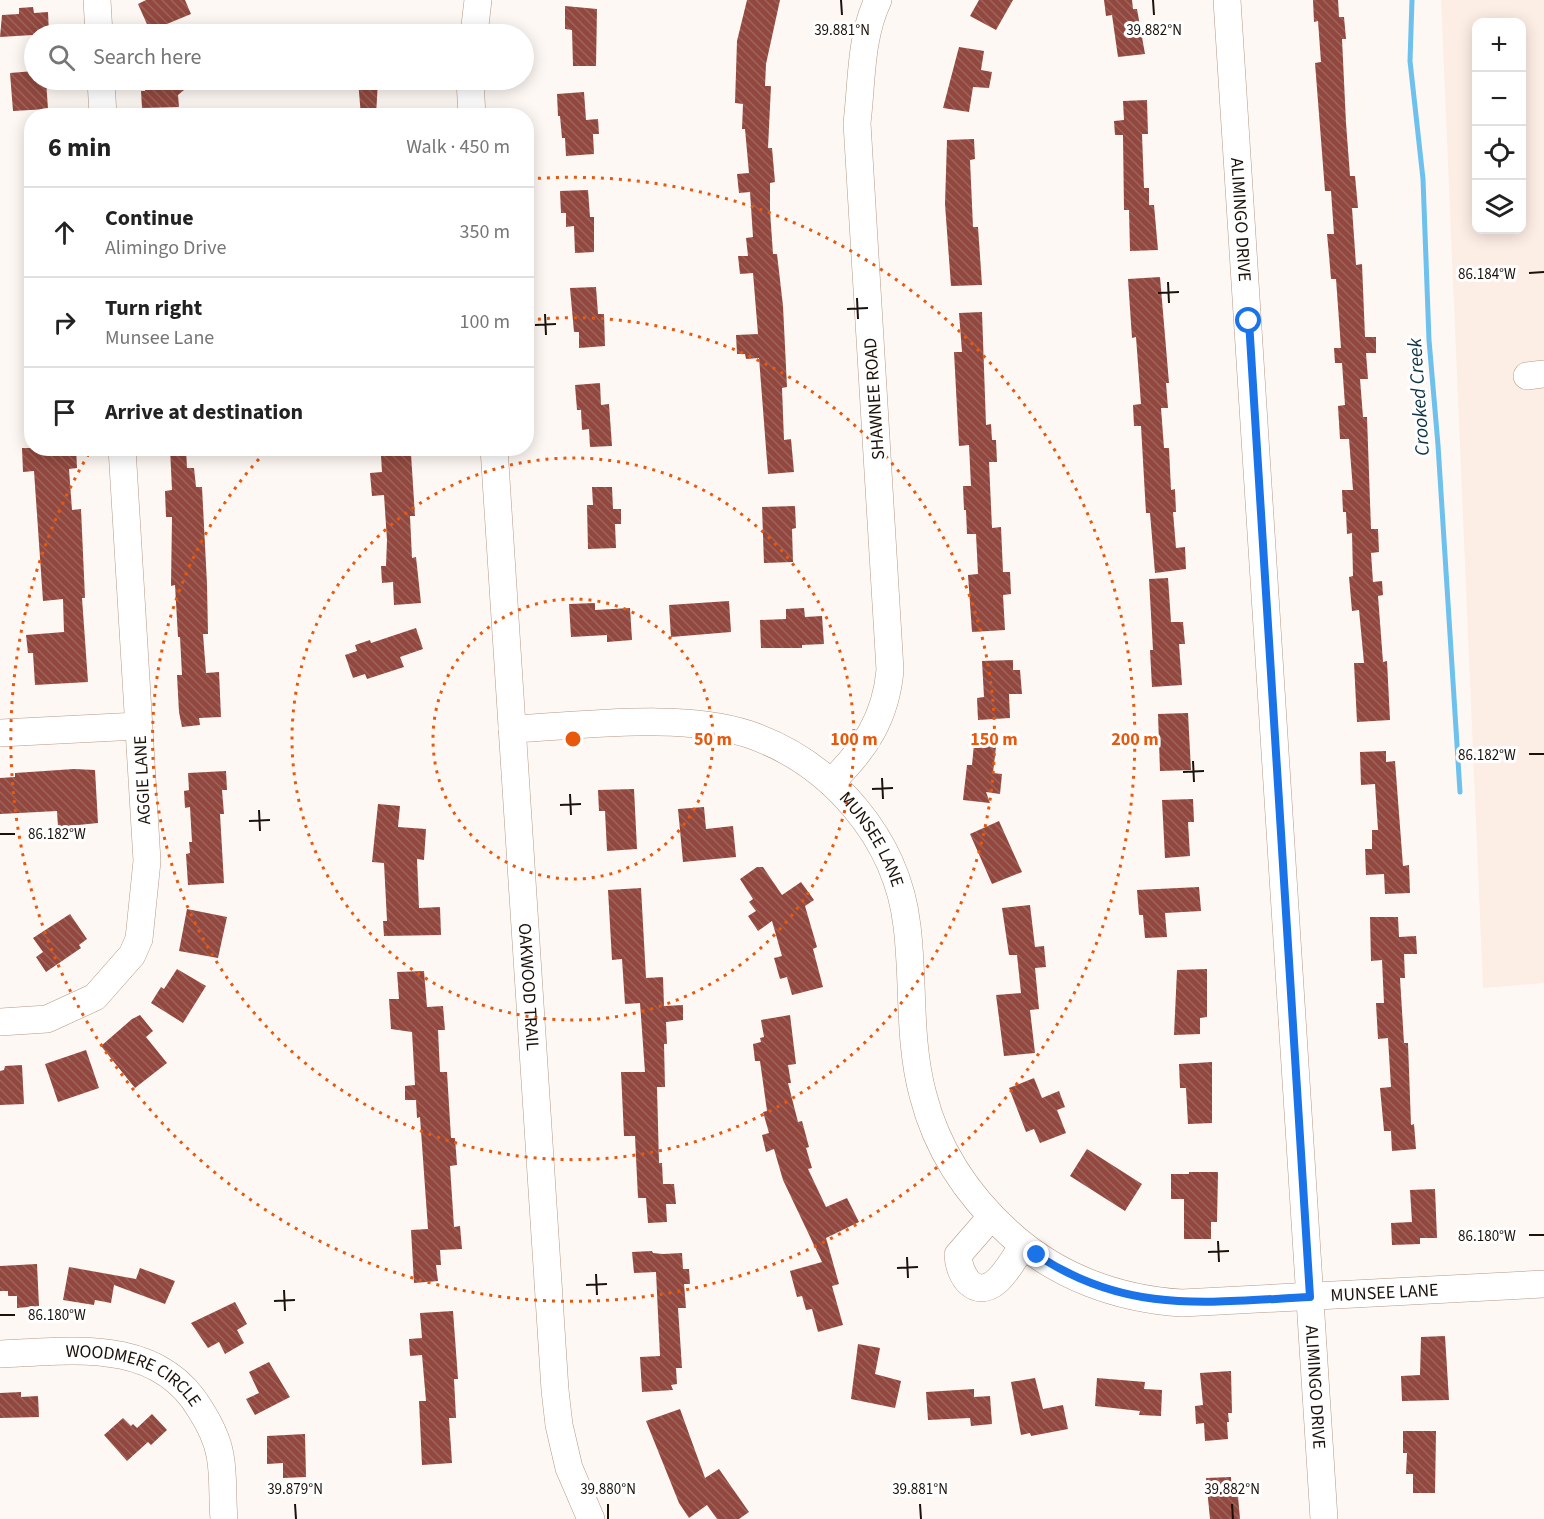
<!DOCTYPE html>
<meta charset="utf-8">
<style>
:root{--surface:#fff;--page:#f6f6f6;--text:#222;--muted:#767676;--line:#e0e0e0}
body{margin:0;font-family:"Source Sans 3",sans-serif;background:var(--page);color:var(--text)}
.controls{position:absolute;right:18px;top:18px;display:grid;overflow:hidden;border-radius:12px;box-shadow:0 3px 15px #0003}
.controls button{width:54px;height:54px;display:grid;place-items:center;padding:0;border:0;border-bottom:2px solid var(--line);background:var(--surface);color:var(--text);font:30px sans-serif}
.stop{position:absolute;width:18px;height:18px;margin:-14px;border:4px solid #1a73e8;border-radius:50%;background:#fff}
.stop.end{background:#1a73e8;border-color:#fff;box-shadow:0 2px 6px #0008}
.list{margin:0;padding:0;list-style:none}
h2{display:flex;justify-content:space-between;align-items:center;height:78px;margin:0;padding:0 24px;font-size:26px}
h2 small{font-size:20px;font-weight:400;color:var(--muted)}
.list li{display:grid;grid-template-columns:39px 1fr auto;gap:18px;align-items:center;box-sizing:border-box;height:90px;padding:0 24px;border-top:2px solid var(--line)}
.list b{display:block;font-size:22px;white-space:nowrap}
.list p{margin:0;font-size:20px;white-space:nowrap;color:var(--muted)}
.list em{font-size:20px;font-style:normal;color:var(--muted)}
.icon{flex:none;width:33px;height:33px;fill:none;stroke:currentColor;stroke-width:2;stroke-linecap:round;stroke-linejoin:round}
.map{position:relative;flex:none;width:1544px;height:1519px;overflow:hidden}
.search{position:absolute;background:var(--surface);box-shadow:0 3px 15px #0003;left:24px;top:24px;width:510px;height:66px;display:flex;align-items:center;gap:15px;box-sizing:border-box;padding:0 21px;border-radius:33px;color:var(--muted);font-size:22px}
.panel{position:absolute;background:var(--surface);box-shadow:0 3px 15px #0003;left:24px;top:108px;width:510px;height:348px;border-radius:24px}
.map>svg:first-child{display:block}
.built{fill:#fdeee5;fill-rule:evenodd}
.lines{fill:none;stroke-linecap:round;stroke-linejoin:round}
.stream{stroke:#6ec1ed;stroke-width:5}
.building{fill:url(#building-back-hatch)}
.minor-casing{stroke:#b49988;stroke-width:28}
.minor{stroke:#fff;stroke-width:27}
.route{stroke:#1a73e8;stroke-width:8}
.ticks{fill:none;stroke:#1c120c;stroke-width:2}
.ring{fill:none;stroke:#e8590c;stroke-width:3;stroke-dasharray:3 6}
.labels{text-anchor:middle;stroke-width:6;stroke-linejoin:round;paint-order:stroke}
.street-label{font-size:18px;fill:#1c120c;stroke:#fff}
.water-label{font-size:20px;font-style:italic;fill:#0d3345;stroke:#fff}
.ticks-label{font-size:15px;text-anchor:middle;fill:#1c120c;stroke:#fff;stroke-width:6;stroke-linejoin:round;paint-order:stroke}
.centre{fill:#e8590c;stroke:#fff;stroke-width:3}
.ring-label{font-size:18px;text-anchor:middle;font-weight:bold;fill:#e8590c;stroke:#fff;stroke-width:6;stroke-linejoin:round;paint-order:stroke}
</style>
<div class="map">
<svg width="1544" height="1519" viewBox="0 0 1544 1519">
<defs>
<pattern id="building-back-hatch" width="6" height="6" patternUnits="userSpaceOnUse" patternTransform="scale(1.5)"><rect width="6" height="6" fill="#92483e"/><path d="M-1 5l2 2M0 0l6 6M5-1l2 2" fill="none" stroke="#9c645c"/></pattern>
</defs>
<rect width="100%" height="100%" fill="#fef8f4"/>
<path class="built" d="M 1441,0 L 1544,0 L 1544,983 L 1483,988 ZM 1476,22 L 1522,22 L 1522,230 L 1476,230 Z"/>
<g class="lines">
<path class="stream" d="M 1412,0 L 1410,61 L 1423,179 L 1429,340 L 1438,445 L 1460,792"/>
</g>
<path class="building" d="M 146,0 L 185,0 L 191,14 L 150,31 L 138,4 Z
M 747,0 L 780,0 L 766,64 L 765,86 L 771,86 L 768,148 L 772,148 L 775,182 L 770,183 L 770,211 L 773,254 L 777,254 L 783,306 L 787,387 L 782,388 L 784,440 L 791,439 L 794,472 L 768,474 L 759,358 L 746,359 L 745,354 L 737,354 L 736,335 L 758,334 L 753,273 L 740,274 L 738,256 L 748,256 L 746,238 L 753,237 L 750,192 L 739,193 L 737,174 L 749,173 L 745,129 L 742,129 L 743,104 L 735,103 L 737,41 Z
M 979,0 L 1013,0 L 996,30 L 970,16 Z
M 1104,0 L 1132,0 L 1133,9 L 1137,9 L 1145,54 L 1118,57 L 1112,15 L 1106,16 Z
M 1313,0 L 1338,0 L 1339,17 L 1344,17 L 1346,39 L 1342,39 L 1346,123 L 1350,176 L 1355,176 L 1358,208 L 1352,208 L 1356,265 L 1362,264 L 1365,337 L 1376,337 L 1376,353 L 1366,353 L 1368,379 L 1360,379 L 1363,417 L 1367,417 L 1371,529 L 1378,529 L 1379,552 L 1371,553 L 1373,582 L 1382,581 L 1383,595 L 1378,596 L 1383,662 L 1387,661 L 1390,720 L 1357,722 L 1354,663 L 1364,663 L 1359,610 L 1352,611 L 1349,577 L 1353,576 L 1352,533 L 1347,534 L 1346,512 L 1343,512 L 1342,490 L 1353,490 L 1349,439 L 1340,439 L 1338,406 L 1345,405 L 1342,363 L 1335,363 L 1334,348 L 1341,348 L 1336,279 L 1331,279 L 1329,255 L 1327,234 L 1334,234 L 1331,191 L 1325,191 L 1315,63 L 1321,62 L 1318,21 L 1314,22 Z
M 565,6 L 597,9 L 596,66 L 573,66 L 572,30 L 565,29 Z
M 33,7 L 34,13 L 48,12 L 49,34 L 0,37 L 2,15 L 19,14 L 19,8 Z
M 959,47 L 984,51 L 981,70 L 992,72 L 989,88 L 973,87 L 969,112 L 943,108 Z
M 34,71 L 34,80 L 46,80 L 48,109 L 13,111 L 10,73 Z
M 144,80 L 196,80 L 178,95 L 179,107 L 142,108 L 141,91 L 145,91 Z
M 358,80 L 378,80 L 376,116 L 361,116 Z
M 584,92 L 586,120 L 598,119 L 599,134 L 593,134 L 594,154 L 566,156 L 565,138 L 562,138 L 560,116 L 558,116 L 557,94 Z
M 1147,100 L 1148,134 L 1142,134 L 1144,188 L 1149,188 L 1149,205 L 1154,205 L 1158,250 L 1130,251 L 1129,210 L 1124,210 L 1123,135 L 1115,135 L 1114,121 L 1124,120 L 1123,101 Z
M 974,139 L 975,159 L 970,160 L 973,227 L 978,227 L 982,285 L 951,286 L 945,204 L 947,140 Z
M 588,190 L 590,217 L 594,217 L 594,252 L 575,253 L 574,226 L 566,227 L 566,213 L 561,213 L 560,191 Z
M 1160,277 L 1169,383 L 1166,383 L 1168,408 L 1161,408 L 1164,448 L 1169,448 L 1171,490 L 1175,489 L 1176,512 L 1173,512 L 1176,548 L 1185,547 L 1186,569 L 1155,573 L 1150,513 L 1146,513 L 1141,426 L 1134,426 L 1133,405 L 1141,404 L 1136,337 L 1132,338 L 1128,279 Z
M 596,287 L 598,314 L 604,314 L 605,346 L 579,348 L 579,332 L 574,332 L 570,288 Z
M 982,312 L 986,425 L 991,424 L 992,440 L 996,440 L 997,462 L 989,462 L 992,528 L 1001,527 L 1003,572 L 1010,572 L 1011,594 L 1003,595 L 1005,630 L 972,632 L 968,575 L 978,574 L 976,534 L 967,534 L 966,510 L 964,510 L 963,486 L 971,486 L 969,445 L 959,446 L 954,352 L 962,352 L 959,313 Z
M 600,383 L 601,405 L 609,404 L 612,446 L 590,447 L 589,429 L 582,430 L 581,410 L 577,410 L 575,385 Z
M 22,448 L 76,448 L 77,468 L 69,469 L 72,510 L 81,509 L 85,598 L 82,598 L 88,682 L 35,685 L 33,653 L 28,653 L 26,635 L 64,632 L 63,599 L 43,601 L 34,471 L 23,472 Z
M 170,448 L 186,448 L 187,468 L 194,468 L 196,487 L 202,487 L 207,584 L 208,634 L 203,634 L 206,673 L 219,672 L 221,717 L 199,718 L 200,725 L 182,727 L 179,712 L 177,675 L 182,675 L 180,637 L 178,637 L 175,585 L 171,586 L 172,517 L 166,517 L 165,491 L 172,490 Z
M 411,454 L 415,516 L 410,516 L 412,558 L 416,557 L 421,603 L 394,605 L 393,582 L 382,583 L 381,566 L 386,566 L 387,540 L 384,495 L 372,496 L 370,473 L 382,472 L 381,456 Z
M 592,487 L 612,487 L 613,509 L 621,509 L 621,524 L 615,524 L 616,548 L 588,549 L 587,505 L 593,505 Z
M 795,506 L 796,528 L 792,529 L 793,562 L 764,563 L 762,507 Z
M 1168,578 L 1171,622 L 1183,622 L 1185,644 L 1179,644 L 1182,685 L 1152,687 L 1150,650 L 1153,650 L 1149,579 Z
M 729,601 L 731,632 L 671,637 L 669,605 Z
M 595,603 L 595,610 L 630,608 L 632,640 L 607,642 L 607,635 L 571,637 L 569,604 Z
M 804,608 L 805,617 L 822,616 L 824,644 L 802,645 L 802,648 L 761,648 L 760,620 L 786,619 L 786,609 Z
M 416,628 L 423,649 L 400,657 L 404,667 L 367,679 L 365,674 L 353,678 L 345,655 L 357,651 L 355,645 L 370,640 L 371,643 Z
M 1013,660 L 1013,670 L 1020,670 L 1022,694 L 1009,694 L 1010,718 L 978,720 L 977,698 L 984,697 L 982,661 Z
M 1188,713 L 1191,770 L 1160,771 L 1158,714 Z
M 974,744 L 996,747 L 993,773 L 1002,774 L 1000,794 L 986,792 L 990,803 L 963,800 L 967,765 L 972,765 Z
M 1386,751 L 1386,762 L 1395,761 L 1403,866 L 1409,865 L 1410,893 L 1385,894 L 1384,874 L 1366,875 L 1365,849 L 1372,849 L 1372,830 L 1378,830 L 1375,784 L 1361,785 L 1360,752 Z
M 74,769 L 95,770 L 98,823 L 58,827 L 57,811 L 0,814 L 0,778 L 15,777 L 15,773 Z
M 226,771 L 227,790 L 222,790 L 224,814 L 220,814 L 224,883 L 188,885 L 186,854 L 190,853 L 189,842 L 192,842 L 190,807 L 185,808 L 184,791 L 189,790 L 188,773 Z
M 634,789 L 637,849 L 607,851 L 605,811 L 599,811 L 598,790 Z
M 1193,799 L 1194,822 L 1188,822 L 1190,856 L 1165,858 L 1162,800 Z
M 378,804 L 400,806 L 398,827 L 426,829 L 424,860 L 417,859 L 419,908 L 440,907 L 441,935 L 384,936 L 383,921 L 387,921 L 384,863 L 372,862 Z
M 704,807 L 706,829 L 733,826 L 736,857 L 683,862 L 678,809 Z
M 999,821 L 1022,872 L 992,884 L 970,834 Z
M 757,867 L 763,867 L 782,895 L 801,882 L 814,900 L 805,906 L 817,947 L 813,949 L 823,987 L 792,995 L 787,977 L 780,979 L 774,958 L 782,956 L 772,921 L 758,931 L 748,916 L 756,911 L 749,902 L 753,899 L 740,879 Z
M 1199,887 L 1201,911 L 1165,913 L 1167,937 L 1145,938 L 1143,915 L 1139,915 L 1137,890 Z
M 641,888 L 646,978 L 663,977 L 664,1006 L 683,1005 L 683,1020 L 666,1022 L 667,1044 L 664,1044 L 665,1087 L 657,1087 L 659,1163 L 662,1163 L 663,1184 L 674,1184 L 676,1204 L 666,1204 L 667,1222 L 648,1223 L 646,1198 L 638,1198 L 635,1136 L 624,1136 L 621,1072 L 645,1072 L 640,1003 L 625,1004 L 622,959 L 612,960 L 608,890 Z
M 1030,905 L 1035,947 L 1044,946 L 1046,967 L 1035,968 L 1039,1009 L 1030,1010 L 1035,1053 L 1004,1056 L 996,995 L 1021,993 L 1017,955 L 1009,955 L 1002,908 Z
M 187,909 L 227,917 L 218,958 L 179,951 Z
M 70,914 L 87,939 L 79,945 L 81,948 L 46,972 L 36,957 L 43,952 L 33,938 Z
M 1370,917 L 1398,917 L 1399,937 L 1416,936 L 1417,954 L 1404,954 L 1405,978 L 1400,978 L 1404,1043 L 1408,1043 L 1411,1125 L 1414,1124 L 1416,1149 L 1392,1151 L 1391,1131 L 1384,1131 L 1380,1088 L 1391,1087 L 1388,1038 L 1378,1039 L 1376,1003 L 1384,1003 L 1382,960 L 1371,961 Z
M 177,969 L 206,986 L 183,1023 L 151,1003 L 161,987 L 164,989 Z
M 1207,969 L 1207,1017 L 1200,1018 L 1200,1034 L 1174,1035 L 1177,970 Z
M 424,971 L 427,1007 L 443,1006 L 445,1030 L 438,1030 L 440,1072 L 447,1072 L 451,1138 L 455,1138 L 457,1165 L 450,1166 L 454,1227 L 460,1226 L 462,1249 L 440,1250 L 441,1265 L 436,1265 L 438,1281 L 414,1283 L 411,1230 L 428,1229 L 420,1117 L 417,1118 L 416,1100 L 405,1100 L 405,1086 L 415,1085 L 412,1032 L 391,1029 L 389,999 L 399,999 L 397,972 Z
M 140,1015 L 153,1031 L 146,1037 L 167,1063 L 135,1088 L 101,1046 L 132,1019 Z
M 790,1015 L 796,1064 L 788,1065 L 791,1083 L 788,1083 L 798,1122 L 802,1121 L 809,1147 L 806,1148 L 812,1168 L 808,1169 L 826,1207 L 847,1198 L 859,1222 L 826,1238 L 839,1284 L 832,1286 L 843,1325 L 818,1332 L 812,1309 L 806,1310 L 802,1296 L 797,1297 L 790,1271 L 822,1262 L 783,1180 L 774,1149 L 766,1152 L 762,1135 L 769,1133 L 763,1112 L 767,1111 L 760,1061 L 755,1061 L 753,1044 L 761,1042 L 760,1038 L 764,1037 L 761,1020 Z
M 86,1050 L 99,1088 L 58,1102 L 45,1064 Z
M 1212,1062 L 1212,1123 L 1188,1124 L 1186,1088 L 1180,1088 L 1179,1064 Z
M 22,1065 L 24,1104 L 0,1105 L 0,1071 L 4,1070 L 5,1066 Z
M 1034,1078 L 1042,1098 L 1059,1091 L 1065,1107 L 1057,1110 L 1066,1133 L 1040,1143 L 1034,1129 L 1026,1132 L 1009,1088 Z
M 1087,1149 L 1142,1184 L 1125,1211 L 1070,1176 Z
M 1189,1172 L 1218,1172 L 1217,1222 L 1211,1222 L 1211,1239 L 1184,1239 L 1184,1199 L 1171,1199 L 1171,1174 L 1189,1174 Z
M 1435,1189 L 1437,1238 L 1420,1238 L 1420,1244 L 1392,1245 L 1391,1223 L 1412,1222 L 1410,1190 Z
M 652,1251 L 653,1253 L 663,1254 L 682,1253 L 683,1269 L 689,1269 L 690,1284 L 684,1284 L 686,1308 L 678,1308 L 682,1368 L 676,1368 L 677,1384 L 671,1385 L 673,1390 L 642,1392 L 640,1357 L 660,1356 L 656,1272 L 634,1273 L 632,1252 Z
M 37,1264 L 39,1306 L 17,1308 L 17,1296 L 8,1296 L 8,1291 L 0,1291 L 0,1266 Z
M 69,1267 L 136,1279 L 140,1268 L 175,1281 L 165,1304 L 114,1285 L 111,1303 L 95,1300 L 94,1305 L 63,1300 Z
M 235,1302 L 247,1324 L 237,1330 L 244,1343 L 225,1354 L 219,1342 L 208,1348 L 191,1323 Z
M 453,1311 L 458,1379 L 454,1379 L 456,1418 L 449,1418 L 452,1463 L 422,1465 L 419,1401 L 426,1401 L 422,1355 L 410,1356 L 409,1339 L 422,1338 L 420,1313 Z
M 1445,1336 L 1449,1400 L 1402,1401 L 1401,1376 L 1420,1375 L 1421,1337 Z
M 858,1344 L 880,1348 L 875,1374 L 901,1381 L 895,1408 L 851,1399 Z
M 269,1362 L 290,1397 L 255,1415 L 246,1399 L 259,1393 L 249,1372 Z
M 1231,1371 L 1232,1413 L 1228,1413 L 1229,1422 L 1227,1422 L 1228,1439 L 1205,1441 L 1204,1423 L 1196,1424 L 1195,1406 L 1203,1405 L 1200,1373 Z
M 1035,1378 L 1043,1409 L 1063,1405 L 1068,1429 L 1031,1436 L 1030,1433 L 1021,1435 L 1011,1382 Z
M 1097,1378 L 1145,1382 L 1144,1389 L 1162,1390 L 1161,1416 L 1139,1415 L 1140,1411 L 1095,1406 Z
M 974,1389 L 974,1397 L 990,1396 L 992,1424 L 971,1426 L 970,1418 L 928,1420 L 926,1392 Z
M 21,1392 L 21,1397 L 38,1396 L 39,1417 L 0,1418 L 0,1393 Z
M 680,1409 L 705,1478 L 719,1469 L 749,1512 L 739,1519 L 717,1519 L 707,1505 L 689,1518 L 679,1503 L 646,1421 Z
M 152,1414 L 167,1430 L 151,1445 L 148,1442 L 127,1461 L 104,1435 L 123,1418 L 131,1426 L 133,1424 L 137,1428 Z
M 1403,1431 L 1436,1431 L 1435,1493 L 1413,1493 L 1413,1474 L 1406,1474 L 1407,1453 L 1403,1453 Z
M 305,1434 L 306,1477 L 283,1478 L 283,1463 L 267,1464 L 267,1436 Z
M 1231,1477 L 1232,1497 L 1238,1496 L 1240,1519 L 1210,1519 L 1206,1478 Z"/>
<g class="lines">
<defs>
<g id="minor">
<path d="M 97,0 L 99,34"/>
<path id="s1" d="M 1227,0 L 1324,1519"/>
<path d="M 474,34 L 478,0"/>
<path d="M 101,80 L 103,116"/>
<path d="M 470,80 L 472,116"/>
<path d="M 1527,376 L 1544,374"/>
<path id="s2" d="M 494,448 L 555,1390 L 559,1425 L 569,1468 L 591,1519"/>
<path id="s3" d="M 512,729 C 583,726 681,712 748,734 C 831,762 897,838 907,926 C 914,982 908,1040 923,1095 C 937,1150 967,1195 1009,1233 C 1057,1277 1118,1299 1182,1303 L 1544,1284"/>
<path d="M 0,733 L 138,726"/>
<path d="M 831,782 C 865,750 886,717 890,670 L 857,123 C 862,82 860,38 878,0"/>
<path d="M 0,1022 L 47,1019 L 95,997 L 132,955 L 139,939 L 147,861 L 122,448"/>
<path d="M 991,1217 L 958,1255 C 959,1276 975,1300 997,1281 C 1007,1272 1015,1257 1023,1246"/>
<path id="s4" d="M 0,1354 C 71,1351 157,1337 200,1409 C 209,1423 217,1438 220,1455 C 224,1475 222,1498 224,1519"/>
</g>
</defs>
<use href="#minor" class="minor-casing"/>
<use href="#minor" class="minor"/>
</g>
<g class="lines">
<path class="route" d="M 1037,1255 C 1128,1315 1207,1302 1310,1297 L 1249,321"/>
</g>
<path class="ticks" d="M 841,0 L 842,15M 1153,0 L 1154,15M 1529,273 L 1544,272M 1168,282 L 1169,303M 1158,293 L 1179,292M 857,298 L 858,319M 847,309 L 868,308M 545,314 L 546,335M 535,325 L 556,324M 1529,754 L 1544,754M 1193,761 L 1194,782M 1183,772 L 1204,771M 882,778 L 883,799M 872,789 L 893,788M 570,794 L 571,815M 560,805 L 581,804M 259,810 L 260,831M 249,821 L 270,820M 0,834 L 15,834M 1529,1235 L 1544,1235M 1218,1241 L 1219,1262M 1208,1252 L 1229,1251M 907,1257 L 908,1278M 897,1268 L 918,1267M 596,1274 L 597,1295M 586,1285 L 607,1284M 284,1290 L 285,1311M 274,1301 L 295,1300M 0,1315 L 15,1315M 295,1504 L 296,1519M 608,1504 L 608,1519M 920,1504 L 921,1519M 1232,1504 L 1233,1519"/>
<g class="ring">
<circle cx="573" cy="739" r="140"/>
<circle cx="573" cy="739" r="281"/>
<path d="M529 320A421 421 0 1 1 268 449"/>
<path d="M529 179A562 562 0 1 1 91 450"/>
</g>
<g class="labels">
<g class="street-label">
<text dy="6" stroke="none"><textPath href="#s1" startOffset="220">ALIMINGO DRIVE</textPath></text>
<text transform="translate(874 399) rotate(-94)" y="6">SHAWNEE ROAD</text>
<text transform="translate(142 780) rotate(-93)" y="6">AGGIE LANE</text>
<text dy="6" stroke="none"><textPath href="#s3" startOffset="405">MUNSEE LANE</textPath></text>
<text dy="6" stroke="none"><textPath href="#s2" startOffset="540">OAKWOOD TRAIL</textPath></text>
<text dy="6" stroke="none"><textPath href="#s3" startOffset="1228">MUNSEE LANE</textPath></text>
<text dy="6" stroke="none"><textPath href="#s4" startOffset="140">WOODMERE CIRCLE</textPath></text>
<text dy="6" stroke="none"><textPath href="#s1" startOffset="1390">ALIMINGO DRIVE</textPath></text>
</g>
<g class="water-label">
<text transform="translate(1418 397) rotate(-94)" y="7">Crooked Creek</text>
</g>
</g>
<g class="ticks-label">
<text x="842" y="35">39.881°N</text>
<text x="1154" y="35">39.882°N</text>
<text x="1487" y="279">86.184°W</text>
<text x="1487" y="760">86.182°W</text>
<text x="57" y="839">86.182°W</text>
<text x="1487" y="1241">86.180°W</text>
<text x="57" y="1320">86.180°W</text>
<text x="295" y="1494">39.879°N</text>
<text x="608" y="1494">39.880°N</text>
<text x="920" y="1494">39.881°N</text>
<text x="1232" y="1494">39.882°N</text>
</g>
<circle cx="573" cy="739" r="9" class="centre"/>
<g class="ring-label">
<text x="713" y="745">50 m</text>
<text x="854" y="745">100 m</text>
<text x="994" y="745">150 m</text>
<text x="1135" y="745">200 m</text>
</g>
</svg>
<div class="controls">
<button>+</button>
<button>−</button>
<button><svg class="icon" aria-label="locate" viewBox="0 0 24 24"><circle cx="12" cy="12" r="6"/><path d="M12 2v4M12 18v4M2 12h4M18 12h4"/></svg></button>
<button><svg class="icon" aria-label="layers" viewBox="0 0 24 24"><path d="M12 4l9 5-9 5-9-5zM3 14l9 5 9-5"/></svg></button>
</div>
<div class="stop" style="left:1249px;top:321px"></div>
<div class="stop end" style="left:1037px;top:1255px"></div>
<div class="search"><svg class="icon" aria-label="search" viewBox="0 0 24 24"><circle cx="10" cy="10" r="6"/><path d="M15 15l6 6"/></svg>Search here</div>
<section class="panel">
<h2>6 min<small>Walk · 450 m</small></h2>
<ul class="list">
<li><svg class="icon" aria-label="ahead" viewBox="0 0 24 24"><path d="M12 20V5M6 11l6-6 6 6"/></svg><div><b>Continue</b><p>Alimingo Drive</p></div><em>350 m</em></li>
<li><svg class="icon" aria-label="right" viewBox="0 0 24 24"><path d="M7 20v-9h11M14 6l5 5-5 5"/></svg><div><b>Turn right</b><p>Munsee Lane</p></div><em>100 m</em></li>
<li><svg class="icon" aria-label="arrive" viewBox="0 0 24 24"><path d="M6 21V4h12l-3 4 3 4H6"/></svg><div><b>Arrive at destination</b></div></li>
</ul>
</section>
</div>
